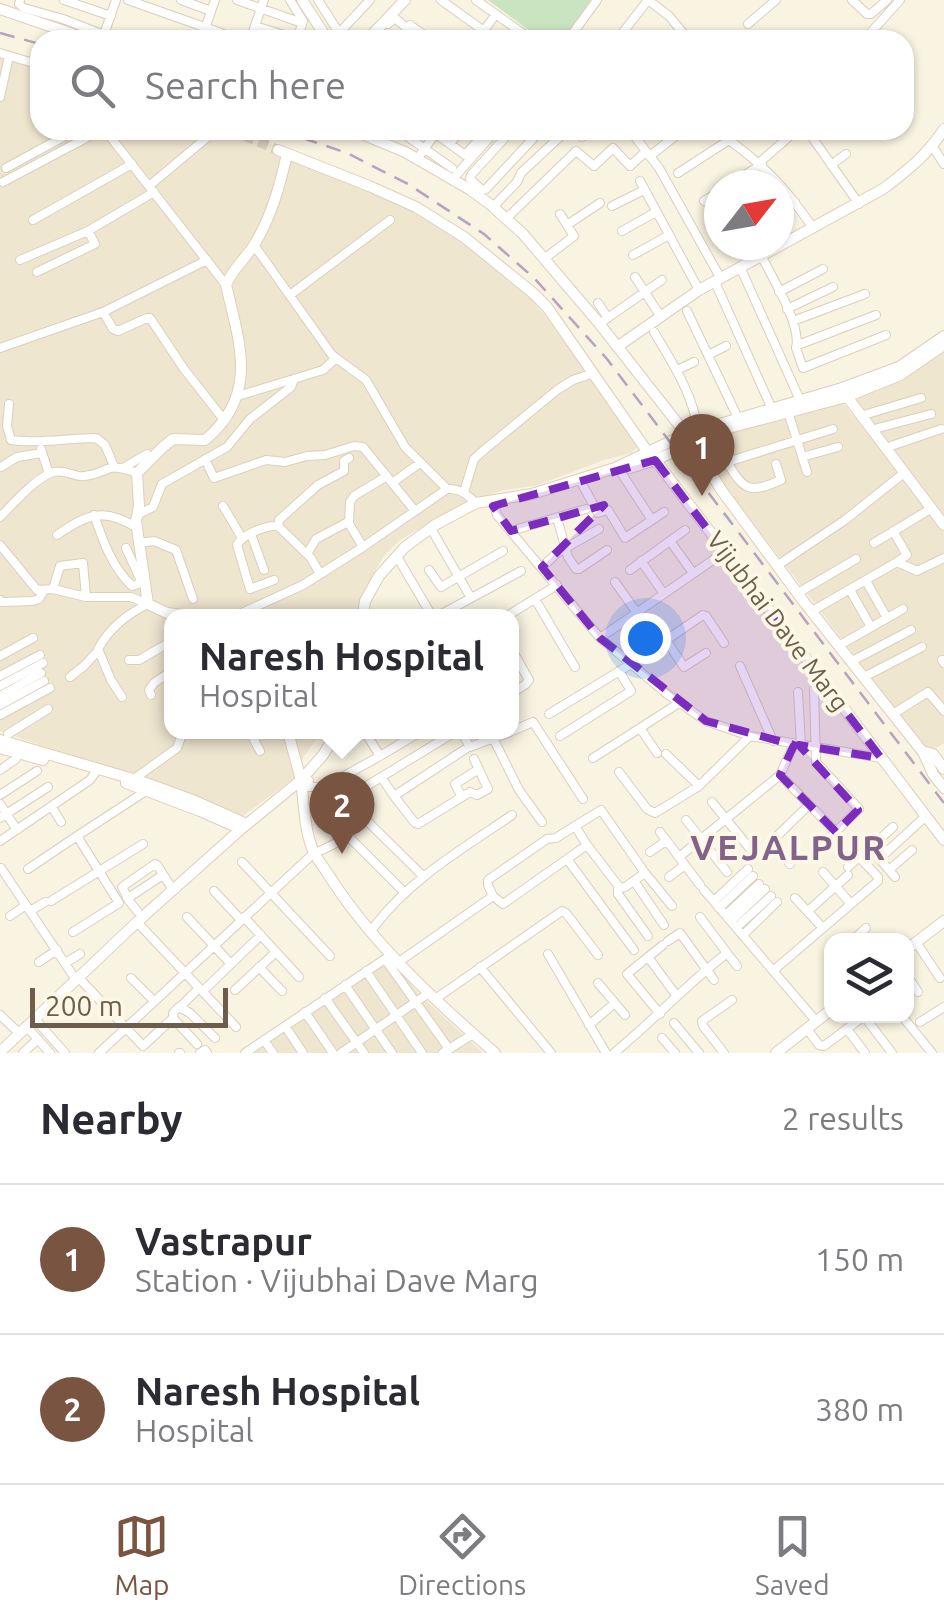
<!DOCTYPE html>
<meta charset="utf-8">
<style>
:root{--surface:#fff;--page:#f7f7f7;--text:#2b2b33;--muted:#7c7c81;--line:#e1e1e2;--accent:#785441}
body{margin:0;font-family:Ubuntu,sans-serif;background:var(--page);color:var(--text)}
.controls{position:absolute;right:30px;bottom:30px;display:grid;overflow:hidden;border-radius:20px;box-shadow:0 2px 8px #0004}
.controls button{width:90px;height:90px;display:grid;place-items:center;padding:0;border:0;border-bottom:2px solid var(--line);background:var(--surface);color:var(--text);font:50px sans-serif}
.compass{position:absolute;left:704px;top:170px;width:90px;height:90px;border-radius:50%;background:var(--surface);box-shadow:0 2px 8px #0004;rotate:59deg}
.scale{position:absolute;left:30px;bottom:25px;width:198px;box-sizing:border-box;padding-left:10px;border:5px solid #6d5d4b;border-top:0;font-size:28px;line-height:35px;white-space:nowrap;color:#6d5d4b;-webkit-text-stroke:8px #fcf7e6;paint-order:stroke}
.you{position:absolute;left:645px;top:638px;width:35px;height:35px;margin:-25px;border:8px solid #fff;border-radius:50%;background:#1a73e8;box-shadow:0 0 0 15px #1a73e833}
.badge{display:grid;place-items:center;width:65px;height:65px;border-radius:50%;background:var(--accent);color:#fff;font-size:32px;font-weight:700}
.pin{position:absolute;translate:-50% -82px;filter:drop-shadow(0 2px 5px #0008)}
.pin::after{content:'';position:absolute;top:52px;width:35px;height:30px;background:inherit;clip-path:polygon(0 0,100% 0,50% 100%)}
.popup{position:absolute;left:164px;top:609px;width:355px;height:130px;box-sizing:border-box;display:grid;place-content:center;border-radius:20px;background:var(--surface);filter:drop-shadow(0 2px 8px #0005);font-size:32px;white-space:nowrap;color:var(--muted)}
.popup b{font-size:38px;color:var(--text)}
.popup::after{content:'';position:absolute;left:50%;top:100%;margin-left:-20px;border:20px solid transparent;border-top-color:var(--surface)}
.list{margin:0;padding:0;list-style:none}
h2{display:flex;justify-content:space-between;align-items:center;height:130px;margin:0;padding:0 40px;font-size:42px}
h2 small{font-size:32px;font-weight:400;color:var(--muted)}
.list li{display:grid;grid-template-columns:65px 1fr auto;gap:30px;align-items:center;box-sizing:border-box;height:150px;padding:0 40px;border-top:2px solid var(--line)}
.list b{display:block;font-size:38px;white-space:nowrap}
.list p{margin:0;font-size:32px;white-space:nowrap;color:var(--muted)}
.list em{font-size:32px;font-style:normal;color:var(--muted)}
.icon{flex:none;width:55px;height:55px;fill:none;stroke:currentColor;stroke-width:2;stroke-linecap:round;stroke-linejoin:round}
.map{position:relative;flex:none;width:944px;height:1053px;overflow:hidden}
.search{position:absolute;background:var(--surface);box-shadow:0 2px 8px #0004;left:30px;right:30px;top:30px;height:110px;display:flex;align-items:center;gap:25px;box-sizing:border-box;padding:0 35px;border-radius:30px;color:var(--muted);font-size:38px}
.sheet{height:430px;background:var(--surface)}
nav{display:flex;justify-content:space-around;align-items:center;box-sizing:border-box;height:140px;border-top:2px solid var(--line);background:var(--surface);font-size:28px;color:var(--muted)}
nav a{display:grid;justify-items:center;gap:5px}
nav .on{color:var(--accent)}
.map>svg:first-child{display:block}
.residential{fill:#efe6d0}
.green{fill:#cae4c2}
.lines{fill:none;stroke-linecap:round;stroke-linejoin:round}
.secondary-tunnel{stroke:#d6cebc;stroke-width:10;stroke-dasharray:10 5;stroke-linecap:butt}
.street-casing{stroke:#d9cfbc;stroke-width:10}
.secondary-casing{stroke:#ddd0ba;stroke-width:12}
.street{stroke:#fff;stroke-width:8}
.secondary{stroke:#fff;stroke-width:10}
.rail{stroke:#b7a2c0;stroke-width:2.5;stroke-dasharray:15 10;stroke-linecap:butt}
.marked{fill:#7b2cbf;fill-opacity:0.2;stroke:#7b2cbf;stroke-width:8;stroke-dasharray:20 12;stroke-linejoin:round}
.labels{text-anchor:middle;stroke-width:8;stroke-linejoin:round;paint-order:stroke}
.street-label{font-size:25px;fill:#6d5d4b;stroke:#fcf7e6}
.district-label{font-size:35px;font-weight:bold;letter-spacing:2.5px;fill:#82638a;stroke:#fcf7e6}
</style>
<div class="map">
<svg width="944" height="1053" viewBox="0 0 944 1053">
<rect width="100%" height="100%" fill="#f9f3e1"/>
<path class="residential" d="M 0,54 L 40,69 L 40,130 L 232,130 L 312,159 L 415,211 L 500,269 L 536,304 L 641,444 L 631,453 L 604,460 L 535,486 L 504,490 L 462,504 L 400,540 L 383,557 L 373,575 L 364,593 L 358,616 L 172,616 L 172,732 L 322,732 L 304,756 L 294,778 L 243,816 L 0,731 Z
M 944,351 L 944,517 L 855,399 L 859,395 L 874,392 L 902,380 Z
M 842,402 L 910,485 L 944,533 L 944,743 L 932,751 L 922,744 L 705,460 L 703,444 L 712,437 Z
M 385,954 L 421,996 L 483,1053 L 242,1053 Z"/>
<path class="green" d="M 488,0 L 592,0 L 563,40 L 542,40 Z"/>
<g class="lines">
<path class="secondary-tunnel" d="M 231,130 L 278,150"/>
<defs>
<path id="street" d="M 20,0 L 19,4 L 24,8 L 63,19 L 104,35
M 64,0 L 111,16
M 128,0 L 241,40
M 181,0 L 211,11
M 237,0 L 302,23
M 290,0 L 303,21 L 297,40
M 318,0 L 339,33 L 370,0
M 441,0 L 484,31
M 476,0 L 532,40
M 648,0 L 669,16 L 689,40
M 852,0 L 867,14 L 871,14 L 887,0
M 388,24 L 395,18 L 421,40
M 748,24 L 776,0
M 410,25 L 431,40
M 255,26 L 297,39
M 380,33 L 387,40
M 102,40 L 116,0
M 201,40 L 215,0
M 250,40 L 264,0
M 477,40 L 496,14
M 568,40 L 597,0
M 617,40 L 648,0
M 864,40 L 900,0
M 0,53 L 40,65
M 0,97 L 9,56
M 105,130 L 226,285
M 398,130 L 452,168
M 431,130 L 465,155 L 488,130
M 512,130 L 471,175 L 470,179 L 482,190 L 486,189 L 541,130
M 575,130 L 582,137
M 629,130 L 635,137 L 642,130
M 696,130 L 699,133
M 813,130 L 811,135 L 814,140 L 859,204
M 713,131 L 729,140
M 635,137 L 659,168 L 721,279
M 450,144 L 460,130
M 933,147 L 944,164
M 650,156 L 679,133
M 417,159 L 438,130
M 760,162 L 791,135
M 831,165 L 846,154
M 6,168 L 76,130
M 678,173 L 729,140 C 765,166 788,191 813,228
M 452,180 L 496,130
M 640,181 L 699,290
M 3,182 L 101,130
M 729,185 L 762,164
M 149,186 L 210,135
M 704,201 L 719,192
M 612,206 L 644,190
M 493,207 L 517,182 L 521,173 L 567,130
M 779,212 L 795,202
M 506,219 L 576,151 L 594,166 L 613,148 L 630,166 L 642,155
M 33,220 L 132,164
M 567,225 L 600,203
M 622,231 L 656,212
M 254,245 L 332,355 L 366,380 L 405,447 L 447,489
M 633,255 L 669,235
M 762,257 C 773,279 802,326 796,348 L 803,368 L 886,335
M 544,259 L 574,236 L 560,214
M 20,260 L 88,231 L 154,192
M 741,269 L 800,400
M 37,272 L 95,244 L 88,231
M 635,277 L 661,317
M 715,282 L 772,409
M 779,292 L 823,269
M 290,295 L 390,220
M 598,303 L 608,318
M 787,309 L 833,287
M 687,311 L 738,418
M 103,312 L 113,329 L 118,331 L 147,318 L 150,318 L 184,369 L 224,420
M 793,321 L 865,294
M 599,324 L 662,280
M 654,332 C 672,362 694,396 698,431
M 798,345 L 876,315
M 0,348 L 103,312 L 207,260
M 708,355 L 726,346
M 677,370 L 694,362
M 238,396 L 323,370 L 336,358
M 9,404 L 7,426 L 11,440 C 38,444 68,438 96,438 L 105,445 L 114,466
M 788,412 L 807,472
M 867,414 L 921,398
M 878,428 L 931,414
M 891,446 L 941,429
M 41,449 L 49,474
M 802,457 L 838,447
M 205,459 L 214,478 L 266,460 L 285,462 L 307,456 L 325,455 L 354,446 L 363,447 L 415,511
M 727,462 C 744,491 750,494 781,480 L 776,464
M 1,467 L 17,457 L 42,453
M 123,468 L 147,454
M 708,468 L 833,429
M 620,471 L 652,520 L 664,512
M 392,483 L 420,463
M 582,484 L 598,513 L 608,510 L 625,538 L 652,520
M 464,492 L 474,459 L 484,450 L 557,390 L 573,380 L 594,373
M 493,502 L 497,515 L 600,638 L 667,694 L 706,721 L 750,736 L 881,758
M 223,506 L 242,538
M 94,515 C 103,541 112,567 132,586 L 144,582
M 137,515 L 153,507 L 162,484 L 227,447 L 250,419 L 291,387 L 294,379
M 0,517 C 12,505 37,476 54,472 C 66,469 75,478 85,476 C 113,472 103,461 137,473
M 557,518 L 568,557 L 576,569 L 579,569 L 607,550
M 349,523 L 350,502 L 354,496 L 387,476
M 511,531 L 586,509
M 893,531 L 907,555 L 897,562
M 433,532 L 471,598
M 251,534 L 264,570
M 57,535 C 87,514 104,507 137,528
M 670,541 L 693,573
M 138,543 L 154,541 L 176,550 L 193,599
M 874,543 L 932,508
M 0,545 L 37,590 L 53,589 L 86,597 L 131,597 L 148,604
M 126,548 L 142,583
M 307,554 L 316,539 L 348,522 L 363,547
M 399,560 L 432,616
M 641,561 L 664,594
M 778,565 L 845,520 L 904,473
M 542,567 L 557,553 L 599,529
M 429,570 L 441,587 L 503,551
M 630,570 L 685,530
M 320,574 L 311,558 L 278,526 L 279,520 L 318,485 L 344,471 L 344,461 L 349,458
M 274,580 L 250,589 L 237,545 C 243,534 266,525 278,526
M 866,581 L 887,618
M 615,582 L 637,613
M 53,589 L 60,566 L 83,563 L 86,597
M 850,590 L 871,627
M 798,593 L 856,559
M 535,599 L 575,667
M 0,600 L 2,602 L 33,601 L 39,599 L 44,590
M 812,611 L 897,562 L 917,571 L 944,558
M 235,616 L 303,585 L 363,547 L 447,489 C 460,488 466,494 476,503
M 438,616 L 521,571
M 507,616 L 557,585
M 600,638 L 726,551
M 666,640 L 684,667 L 706,653
M 840,645 L 903,609
M 512,650 L 529,680 L 526,684 L 514,692
M 0,656 L 33,638
M 129,660 L 139,660 L 172,641
M 942,660 L 944,663
M 852,661 L 911,630
M 740,666 L 773,741
M 0,676 L 40,655
M 70,677 L 84,666 L 97,652
M 864,677 L 922,647
M 0,686 L 43,663
M 798,692 L 801,745
M 151,695 L 149,690 L 154,683 L 172,671
M 0,696 L 41,673
M 122,697 L 111,680 L 98,649 C 109,629 127,614 148,604
M 0,705 L 44,681
M 549,714 L 631,664 L 703,615 L 706,616 L 724,643
M 893,714 L 928,692 L 944,711
M 0,715 L 50,688
M 512,731 L 533,722 L 583,799
M 250,732 L 260,751
M 461,732 L 470,747 L 510,732
M 8,734 L 48,709
M 212,734 L 214,732
M 560,736 L 631,691 L 619,671
M 493,738 L 519,790 L 542,822
M 657,753 L 640,728 L 679,703
M 666,754 L 699,786
M 380,756 L 420,732
M 593,758 L 640,728
M 0,770 L 16,759
M 619,772 L 647,809 L 655,813 L 699,786 L 750,736
M 780,775 L 836,832
M 381,777 L 394,796 L 470,746
M 134,779 L 177,748 L 183,732
M 322,786 L 345,829
M 326,786 L 380,756 L 365,732
M 308,787 L 365,787 L 455,732
M 339,787 L 357,818
M 0,795 L 37,771
M 394,796 L 415,823 L 418,824 L 470,792 L 477,795 L 488,789 L 474,759
M 462,797 L 455,784 L 479,769
M 712,802 L 751,850
M 0,804 L 17,830
M 52,807 L 61,822
M 0,818 L 48,787
M 686,820 L 727,872
M 660,832 L 679,857
M 347,835 L 404,892
M 0,841 L 90,780 L 95,773
M 865,842 L 895,877
M 870,848 L 893,827
M 318,852 L 338,842 L 364,818 L 423,876
M 650,852 L 666,841
M 814,853 L 859,809 L 816,762 L 814,689
M 567,859 L 634,950
M 879,859 L 926,816
M 242,862 L 330,956
M 790,864 L 775,847 L 777,842 L 775,838 L 809,805
M 848,867 L 863,853
M 1,868 L 76,980
M 28,869 L 77,836
M 889,870 L 912,850
M 823,872 L 851,904
M 645,873 L 672,906
M 163,875 L 128,898 L 122,887 L 155,864 L 157,865 L 173,890
M 669,877 L 685,865
M 634,881 L 664,925
M 700,885 L 679,857 L 780,775 L 794,744
M 618,886 L 618,894 L 648,936
M 704,890 L 816,1021
M 214,891 L 241,920
M 493,896 L 488,885 L 488,880 L 547,839 L 556,838 L 575,826
M 127,898 L 137,911
M 795,898 L 823,928
M 51,901 L 143,844
M 714,901 L 748,869
M 719,908 L 753,876
M 30,911 L 45,902
M 808,911 L 848,875
M 726,915 L 759,884
M 10,916 L 26,905
M 187,917 L 231,964
M 244,917 L 299,977
M 731,921 L 765,889
M 137,922 L 236,1027
M 374,927 C 410,879 462,849 512,815
M 737,927 L 771,896
M 73,932 L 119,903 L 77,836 L 146,791
M 743,935 L 777,902
M 668,941 L 680,933 L 714,980
M 852,941 L 866,928
M 916,942 L 940,978
M 663,945 L 648,957 L 676,995
M 727,953 L 737,966
M 548,954 L 606,1053
M 648,957 L 627,974 L 660,1014
M 403,959 L 493,896 L 503,904 L 587,845 L 620,888 L 625,887 L 645,873 L 601,810 L 575,826 L 587,845
M 39,962 L 57,950
M 65,963 L 80,954
M 259,967 L 282,991
M 480,967 L 551,1053
M 774,970 L 878,881 L 878,877 L 859,857
M 366,971 L 422,1053
M 906,974 L 918,992
M 79,978 L 143,1046 L 173,1018
M 131,978 L 154,1001
M 598,983 L 625,1015
M 345,985 L 392,1053
M 235,990 L 276,952
M 203,991 L 261,935
M 438,997 L 562,911 L 566,913 L 598,955
M 325,998 L 364,1053
M 182,1005 L 199,988
M 305,1012 L 333,1053
M 0,1015 L 19,1033
M 864,1016 L 892,1053
M 902,1016 L 932,1053
M 34,1018 L 65,1053
M 920,1022 L 944,1007
M 674,1023 L 699,1053
M 589,1025 L 615,1003
M 26,1026 L 50,1053
M 285,1026 L 303,1053
M 807,1029 L 819,1045 L 824,1046 L 864,1016
M 847,1029 L 865,1053
M 662,1038 L 675,1053
M 264,1040 L 273,1053
M 197,1044 L 173,1018 L 173,1013 L 179,1007 L 190,1013 L 215,1038
M 23,1053 L 38,1039
M 99,1053 L 315,852
M 179,1053 L 180,1053
M 200,1053 L 205,1050 L 207,1053
M 245,1053 L 385,959 L 449,1049
M 341,1053 L 429,993
M 443,1053 L 473,1034
M 614,1053 C 653,1021 687,984 727,953 L 700,917
M 724,1053 L 703,1026 L 702,1021 L 732,1000"/>
<path id="secondary" d="M 302,0 L 328,40
M 0,9 L 90,40
M 367,40 L 405,0
M 352,130 L 405,152 L 469,189 L 491,205 L 523,234 L 598,322 L 686,434 L 722,491 L 804,602 L 922,751 L 933,754 L 944,769
M 278,150 L 369,186 L 416,207 L 464,237 L 533,293 L 547,307 L 649,454 L 660,466 L 944,840
M 617,347 L 699,290 L 883,189 C 907,171 928,154 944,129
M 845,394 L 944,525
M 630,468 L 655,460 L 725,429 L 846,397 L 900,375 L 944,345
M 190,616 L 167,613 L 148,604 L 136,521 L 139,506 L 137,473 L 163,447 L 173,439 L 205,440 C 259,395 240,345 226,285 C 232,270 245,259 254,245 C 271,218 280,185 287,154
M 363,616 L 365,601 L 379,576 L 405,547 L 435,525 L 476,503 L 532,494 L 615,468 L 686,434 L 842,388 L 899,367 L 944,336
M 288,732 L 301,780
M 337,732 L 323,755 L 301,780 C 304,802 304,827 312,848 C 315,857 323,866 328,874 C 371,942 434,1000 495,1053
M 0,740 L 143,782 L 195,801 L 247,824
M 0,748 L 43,760
M 923,752 L 933,774 L 944,788
M 126,783 L 200,811 L 241,829
M 906,950 L 944,921
M 0,1052 L 137,922 L 241,829 L 301,780 L 308,781
M 776,1053 L 832,1009"/>
</defs>
<use href="#street" class="street-casing"/>
<use href="#secondary" class="secondary-casing"/>
<use href="#street" class="street"/>
<use href="#secondary" class="secondary"/>
<path class="rail" d="M 0,33 L 40,44
M 279,130 L 347,153 L 408,184 L 484,234 L 535,279 L 607,359 L 944,803"/>
</g>
<path class="marked" d="M 655,460 L 881,758 L 799,745 L 858,810 L 836,832 L 780,775 L 794,745 L 706,721 L 600,638 L 542,567 L 604,505 L 511,531 L 493,506 Z"/>
<g class="labels">
<g class="street-label">
<text transform="translate(778 621) rotate(53)" y="9">Vijubhai Dave Marg</text>
</g>
<g class="district-label">
<text x="789" y="860">VEJALPUR</text>
</g>
</g>
</svg>
<div class="controls">
<button><svg class="icon" aria-label="layers" viewBox="0 0 24 24"><path d="M12 4l9 5-9 5-9-5zM3 14l9 5 9-5"/></svg></button>
</div>
<svg class="compass" viewBox="-18 -18 36 36"><path d="M0-13l5 13h-10z" fill="#e53935"/><path d="M0 13l5-13h-10z" fill="#7c7c81"/></svg>
<div class="scale">200 m</div>
<div class="you"></div>
<div class="pin badge" style="left:702px;top:496px">1</div>
<div class="pin badge" style="left:342px;top:854px">2</div>
<div class="popup"><b>Naresh Hospital</b>Hospital</div>
<div class="search"><svg class="icon" aria-label="search" viewBox="0 0 24 24"><circle cx="10" cy="10" r="6"/><path d="M15 15l6 6"/></svg>Search here</div>
</div>
<section class="sheet">
<h2>Nearby<small>2 results</small></h2>
<ul class="list">
<li><span class="badge">1</span><div><b>Vastrapur</b><p>Station · Vijubhai Dave Marg</p></div><em>150 m</em></li>
<li><span class="badge">2</span><div><b>Naresh Hospital</b><p>Hospital</p></div><em>380 m</em></li>
</ul>
</section>
<nav>
<a class="on"><svg class="icon" aria-label="map" viewBox="0 0 24 24"><path d="M3 6l6-2 6 2 6-2v14l-6 2-6-2-6 2zM9 4v14M15 6v14"/></svg>Map</a>
<a><svg class="icon" aria-label="directions" viewBox="0 0 24 24"><path d="M12 3l9 9-9 9-9-9zM9 14v-3h6M13 9l2 2-2 2"/></svg>Directions</a>
<a><svg class="icon" aria-label="saved" viewBox="0 0 24 24"><path d="M7 4h10v16l-5-4-5 4z"/></svg>Saved</a>
</nav>
